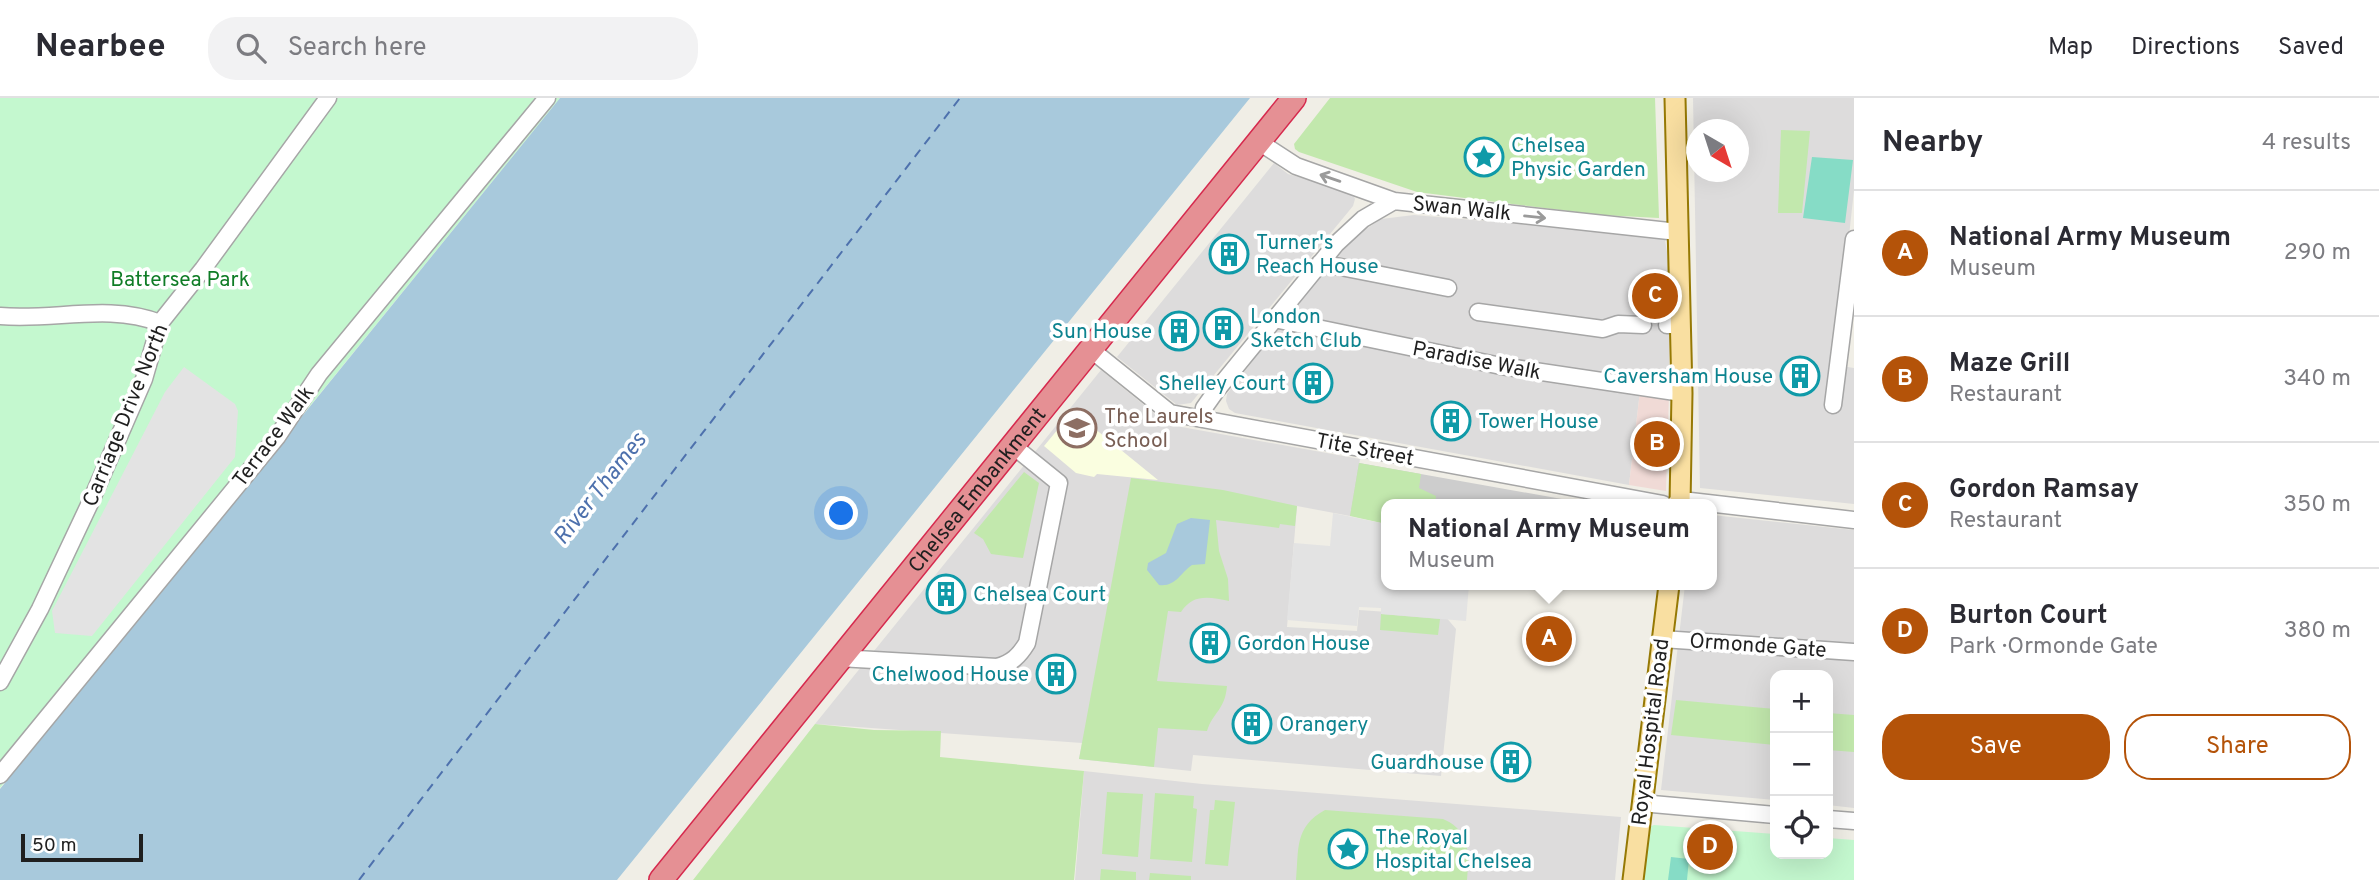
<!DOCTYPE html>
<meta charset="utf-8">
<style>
:root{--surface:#fff;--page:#f2f2f3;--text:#2b2b33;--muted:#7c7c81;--line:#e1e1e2;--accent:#b45309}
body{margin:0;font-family:Overpass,sans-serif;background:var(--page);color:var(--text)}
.controls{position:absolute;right:21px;bottom:21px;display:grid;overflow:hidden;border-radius:14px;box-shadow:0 7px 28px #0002}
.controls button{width:63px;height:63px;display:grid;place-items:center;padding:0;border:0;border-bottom:2px solid var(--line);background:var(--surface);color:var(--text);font:35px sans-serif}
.compass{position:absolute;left:1686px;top:21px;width:63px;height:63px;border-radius:50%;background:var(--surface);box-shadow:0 7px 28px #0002;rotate:141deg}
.scale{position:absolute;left:21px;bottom:18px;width:122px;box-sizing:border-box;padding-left:7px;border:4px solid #1f1f1f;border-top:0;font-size:19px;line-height:24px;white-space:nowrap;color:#1f1f1f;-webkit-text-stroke:5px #fff;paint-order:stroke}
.you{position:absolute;left:842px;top:416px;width:24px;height:24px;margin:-18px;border:5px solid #fff;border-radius:50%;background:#1a73e8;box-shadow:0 0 0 10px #1a73e833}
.badge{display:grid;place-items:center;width:46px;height:46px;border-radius:50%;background:var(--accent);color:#fff;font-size:23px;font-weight:700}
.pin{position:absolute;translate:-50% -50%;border:4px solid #fff;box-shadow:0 2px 7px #0006}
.popup{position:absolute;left:1381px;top:401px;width:336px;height:91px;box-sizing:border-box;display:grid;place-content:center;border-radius:14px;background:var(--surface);filter:drop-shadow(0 2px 5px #0005);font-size:23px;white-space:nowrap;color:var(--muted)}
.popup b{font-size:26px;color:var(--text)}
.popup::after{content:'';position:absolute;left:50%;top:100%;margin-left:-14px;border:14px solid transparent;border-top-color:var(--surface)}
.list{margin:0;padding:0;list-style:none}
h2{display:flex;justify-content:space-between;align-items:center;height:91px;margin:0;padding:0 28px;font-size:30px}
h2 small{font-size:23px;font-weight:400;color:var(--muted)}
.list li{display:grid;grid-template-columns:46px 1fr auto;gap:21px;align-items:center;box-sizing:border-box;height:126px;padding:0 28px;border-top:2px solid var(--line)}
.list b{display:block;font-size:26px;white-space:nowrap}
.list p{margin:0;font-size:23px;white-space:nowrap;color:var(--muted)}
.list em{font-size:23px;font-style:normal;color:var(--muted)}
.actions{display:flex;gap:14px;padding:21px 28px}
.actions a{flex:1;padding:16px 0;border:2px solid var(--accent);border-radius:28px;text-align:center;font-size:24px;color:var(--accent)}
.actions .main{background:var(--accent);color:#fff}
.icon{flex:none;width:38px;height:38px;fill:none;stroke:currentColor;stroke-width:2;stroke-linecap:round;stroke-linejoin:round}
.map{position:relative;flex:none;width:1854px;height:782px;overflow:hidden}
header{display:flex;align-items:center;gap:42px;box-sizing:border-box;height:98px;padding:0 35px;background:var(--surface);border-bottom:2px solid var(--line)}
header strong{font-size:33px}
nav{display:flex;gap:38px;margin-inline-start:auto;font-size:24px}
.search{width:490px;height:63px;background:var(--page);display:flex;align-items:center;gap:18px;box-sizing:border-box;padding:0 24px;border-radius:28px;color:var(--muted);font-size:26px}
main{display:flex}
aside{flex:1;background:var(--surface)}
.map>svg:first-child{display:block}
.residential{fill:#dddcdc;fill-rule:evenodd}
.commercial{fill:#f0dad6}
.education{fill:#fafee0}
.religious{fill:#cdcdcd}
.grass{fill:#c2e8ad}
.park{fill:#c4f8cf}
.pitch{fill:#86dcc6}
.parking{fill:#e3e3e3}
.water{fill:#a8c9dc}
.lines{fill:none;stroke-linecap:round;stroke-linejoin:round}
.ferry{stroke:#4e71ad;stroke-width:2;stroke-dasharray:9 7;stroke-linecap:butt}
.minor-casing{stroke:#a6a6a6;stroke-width:19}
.major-casing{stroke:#967904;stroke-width:23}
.highway-casing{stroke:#d62a4e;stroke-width:26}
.minor{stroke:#fff;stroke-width:16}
.major{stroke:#f9dfa1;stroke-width:19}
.highway{stroke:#e59094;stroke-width:23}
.oneway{stroke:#9a9a9a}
.labels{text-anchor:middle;stroke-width:7;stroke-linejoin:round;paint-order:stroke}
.culture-label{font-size:21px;fill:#0d838f;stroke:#fff;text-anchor:start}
.street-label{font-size:21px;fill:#1f1f1f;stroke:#fff}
.park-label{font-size:21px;fill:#0f7c26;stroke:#fff}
.education-label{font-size:21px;fill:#785e54;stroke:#fff;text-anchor:start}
.water-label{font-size:23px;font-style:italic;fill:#4e71ad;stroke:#fff}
</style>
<header>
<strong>Nearbee</strong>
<div class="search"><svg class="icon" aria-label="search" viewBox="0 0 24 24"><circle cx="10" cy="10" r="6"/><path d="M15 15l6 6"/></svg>Search here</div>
<nav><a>Map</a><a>Directions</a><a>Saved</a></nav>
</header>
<main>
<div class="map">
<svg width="1854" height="782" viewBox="0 0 1854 782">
<rect width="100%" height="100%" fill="#f0eee6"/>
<path class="residential" d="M 1693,0 L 1854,0 L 1854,92 L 1835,267 L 1854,270 L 1854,406 L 1700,390 ZM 1696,32 L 1738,32 L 1738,74 L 1696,74 Z
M 1274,65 L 1288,76 L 1352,94 L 1355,101 L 1353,108 L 1191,305 L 1177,307 L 1117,259 Z
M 1414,117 L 1661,138 L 1665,142 L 1670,172 L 1669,296 L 1640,293 L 1629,387 L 1235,315 L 1229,311 L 1226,303 L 1227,296 L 1344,146 L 1381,121 Z
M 1101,272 L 1165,324 L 1176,328 L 1360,361 L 1350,418 L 1297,408 L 1287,529 L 1357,533 L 1359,512 L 1445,518 L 1456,531 L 1441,678 L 1193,657 L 1191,673 L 1079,661 L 1082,645 L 815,626 Z
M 1712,417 L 1854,432 L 1854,710 L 1828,707 L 1828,577 L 1775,577 L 1775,702 L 1661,692 L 1685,487 L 1712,487 Z
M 1084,673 L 1202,686 L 1621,719 L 1615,782 L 1075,782 Z"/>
<path class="commercial" d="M 1640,293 L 1669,296 L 1666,393 L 1629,387 Z"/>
<path class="education" d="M 1073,313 L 1158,382 L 1097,376 L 1094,379 L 1076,375 L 1044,348 Z"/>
<path class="religious" d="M 1359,365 L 1590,406 L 1386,406 L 1350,418 Z"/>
<path class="grass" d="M 1330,0 L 1655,0 L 1659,120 L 1601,117 L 1417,94 L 1299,54 L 1295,51 L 1294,46 Z
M 1781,32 L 1810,33 L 1802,115 L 1778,115 Z
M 1359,365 L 1421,376 L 1419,390 L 1436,398 L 1435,406 L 1386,406 L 1386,426 L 1350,418 Z
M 1024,374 L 1039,385 L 1023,460 L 991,456 L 983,441 L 974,435 Z
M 1131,380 L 1223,392 L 1297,408 L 1295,428 L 1280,426 L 1279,430 L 1216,422 L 1219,453 L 1228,481 L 1229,503 C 1210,499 1193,495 1181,514 L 1168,513 L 1157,583 L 1227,588 C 1225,612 1213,614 1207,633 L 1158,630 L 1154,669 L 1079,661 Z
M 1381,516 L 1440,521 L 1438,537 L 1380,532 Z
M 1676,602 L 1775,611 L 1775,647 L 1671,637 Z
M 1828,615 L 1854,617 L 1854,654 L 1828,652 Z
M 815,626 L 874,632 L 941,633 L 940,659 L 1084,673 L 1074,782 L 693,782 Z
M 1107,694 L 1143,696 L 1138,759 L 1102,756 Z
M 1155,695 L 1194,698 L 1193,710 L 1197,711 L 1192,764 L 1150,761 Z
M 1215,702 L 1235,704 L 1228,768 L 1205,766 L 1210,712 L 1214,712 Z
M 1325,712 L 1443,721 C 1471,733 1469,756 1467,782 L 1296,782 C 1299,751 1294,729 1325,712 Z
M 1101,771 L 1136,774 L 1136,782 L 1100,782 Z
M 1150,775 L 1191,778 L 1191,782 L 1149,782 Z"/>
<path class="park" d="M 0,0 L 560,0 L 0,690 Z
M 1654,727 L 1775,736 L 1775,756 L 1828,756 L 1828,740 L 1854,742 L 1854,782 L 1642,782 L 1647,730 Z"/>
<path class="pitch" d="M 1812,59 L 1853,62 L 1845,125 L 1803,120 Z
M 1671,759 L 1689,761 L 1687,782 L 1668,782 Z"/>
<path class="parking" d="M 184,269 L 235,306 L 238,313 L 235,359 L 92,538 L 55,535 L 52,513 L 165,294 Z
M 1333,415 L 1386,426 L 1386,487 L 1469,487 L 1466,523 L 1381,516 L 1381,510 L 1359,509 L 1357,528 L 1287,522 L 1294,445 L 1330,448 Z"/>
<path class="water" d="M 560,0 L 1250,0 L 617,782 L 0,782 L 0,691 Z
M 1191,420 L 1210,422 L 1205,466 L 1192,467 C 1180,475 1176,489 1159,487 L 1147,472 L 1148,465 L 1166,455 L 1177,426 Z"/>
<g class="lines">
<path class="ferry" d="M 359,782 L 960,0"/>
<defs>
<path id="minor" d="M 1259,44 L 1296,68 L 1394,103 L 1678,134
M 1320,165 L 1448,190
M 1478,214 L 1603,231 L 1618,226 L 1643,227
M 0,218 C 54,223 108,205 160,225
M 1274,221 L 1501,268 L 1682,295
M 1667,227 L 1681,227
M 1089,250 L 1170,315 L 1663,406
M 1833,307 L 1854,141
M 1202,321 L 1204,310 L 1216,293 L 1336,146 L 1363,121 L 1394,103
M 1675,406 L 1690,403 L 1854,422
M 1662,541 L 1854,554
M 839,560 L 997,569 C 1012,565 1019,558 1027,545 L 1059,385 L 1012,347
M 0,584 L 40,511 L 90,405 L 144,281 L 160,225 L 203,171 L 328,0
M 0,677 L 277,339 L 319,276 L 547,0
M 1641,705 L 1775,717
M 1828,721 L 1854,723"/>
<path id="major" d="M 1675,0 L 1682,295 L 1680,406
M 1633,782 L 1669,487"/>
<g id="highway">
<path id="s1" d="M 661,782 L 1294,0"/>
</g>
</defs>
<use href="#minor" class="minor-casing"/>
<use href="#major" class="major-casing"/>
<use href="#highway" class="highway-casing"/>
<use href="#minor" class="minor"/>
<use href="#major" class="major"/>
<use href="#highway" class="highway"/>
</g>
<defs><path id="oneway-shaft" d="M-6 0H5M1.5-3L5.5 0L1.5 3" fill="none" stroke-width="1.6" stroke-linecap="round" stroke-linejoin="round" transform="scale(1.75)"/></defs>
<g class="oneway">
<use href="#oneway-shaft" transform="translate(1330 80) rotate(-161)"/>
<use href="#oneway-shaft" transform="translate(1535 119) rotate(6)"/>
</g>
<defs>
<symbol id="sight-ring" viewBox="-11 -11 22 22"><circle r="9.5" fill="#fff" stroke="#0f9aa8" stroke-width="1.5"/><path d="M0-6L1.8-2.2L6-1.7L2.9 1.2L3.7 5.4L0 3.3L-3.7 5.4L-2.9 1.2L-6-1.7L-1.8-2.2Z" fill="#0f9aa8"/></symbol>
<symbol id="building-ring" viewBox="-11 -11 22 22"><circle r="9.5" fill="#fff" stroke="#0f9aa8" stroke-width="1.5"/><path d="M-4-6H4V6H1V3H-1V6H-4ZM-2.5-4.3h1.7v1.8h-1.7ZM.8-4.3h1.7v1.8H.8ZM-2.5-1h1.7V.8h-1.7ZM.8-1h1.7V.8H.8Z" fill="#0f9aa8"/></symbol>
<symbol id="school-ring" viewBox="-11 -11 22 22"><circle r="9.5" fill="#fff" stroke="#8d6e63" stroke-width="1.5"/><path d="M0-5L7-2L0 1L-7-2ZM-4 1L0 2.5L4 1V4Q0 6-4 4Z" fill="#8d6e63"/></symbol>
</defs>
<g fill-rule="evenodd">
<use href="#sight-ring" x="1462" y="37" width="44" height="44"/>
<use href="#building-ring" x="1207" y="134" width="44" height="44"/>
<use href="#building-ring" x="1201" y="208" width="44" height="44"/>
<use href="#building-ring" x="1157" y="211" width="44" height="44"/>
<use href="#building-ring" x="1778" y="256" width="44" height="44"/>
<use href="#building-ring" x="1291" y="263" width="44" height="44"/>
<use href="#building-ring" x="1429" y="301" width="44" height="44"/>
<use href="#school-ring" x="1055" y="308" width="44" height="44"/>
<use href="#building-ring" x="924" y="474" width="44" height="44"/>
<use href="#building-ring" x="1188" y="523" width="44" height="44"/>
<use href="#building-ring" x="1034" y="554" width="44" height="44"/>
<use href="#building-ring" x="1230" y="604" width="44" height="44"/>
<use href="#building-ring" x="1489" y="642" width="44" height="44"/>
<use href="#sight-ring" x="1326" y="729" width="44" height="44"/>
</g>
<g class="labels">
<g class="culture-label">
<text x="1511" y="54">Chelsea<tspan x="1511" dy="24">Physic Garden</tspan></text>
<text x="1256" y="151">Turner's<tspan x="1256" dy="24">Reach House</tspan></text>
<text x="1250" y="225">London<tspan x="1250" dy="24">Sketch Club</tspan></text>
<text x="1152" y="240" text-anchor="end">Sun House</text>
<text x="1773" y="285" text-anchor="end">Caversham House</text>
<text x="1286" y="292" text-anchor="end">Shelley Court</text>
<text x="1478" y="330">Tower House</text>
<text x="973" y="503">Chelsea Court</text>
<text x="1237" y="552">Gordon House</text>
<text x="1029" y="583" text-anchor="end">Chelwood House</text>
<text x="1279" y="633">Orangery</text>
<text x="1484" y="671" text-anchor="end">Guardhouse</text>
<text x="1375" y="746">The Royal<tspan x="1375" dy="24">Hospital Chelsea</tspan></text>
</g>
<g class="street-label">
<text transform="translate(1462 110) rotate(6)" y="7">Swan Walk</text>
<text transform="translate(1477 262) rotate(11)" y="7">Paradise Walk</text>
<text transform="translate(125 317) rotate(-68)" y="7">Carriage Drive North</text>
<text transform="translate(273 338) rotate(-53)" y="7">Terrace Walk</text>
<text transform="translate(1365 351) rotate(11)" y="7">Tite Street</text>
<text dy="7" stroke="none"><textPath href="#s1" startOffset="502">Chelsea Embankment</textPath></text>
<text transform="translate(1758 547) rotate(4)" y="7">Ormonde Gate</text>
<text transform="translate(1650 634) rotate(-83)" y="7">Royal Hospital Road</text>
</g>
<g class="park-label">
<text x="180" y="188">Battersea Park</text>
</g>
<g class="education-label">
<text x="1104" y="325">The Laurels<tspan x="1104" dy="24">School</tspan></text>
</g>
<g class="water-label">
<text transform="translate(599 390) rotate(-52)" y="8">River Thames</text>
</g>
</g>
</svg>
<div class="controls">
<button>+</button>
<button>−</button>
<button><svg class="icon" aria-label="locate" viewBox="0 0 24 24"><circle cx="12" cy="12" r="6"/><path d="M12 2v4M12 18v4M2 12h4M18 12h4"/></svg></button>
</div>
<svg class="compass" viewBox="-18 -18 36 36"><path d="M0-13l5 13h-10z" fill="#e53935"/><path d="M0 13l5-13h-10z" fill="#7c7c81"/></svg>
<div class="scale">50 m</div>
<div class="you"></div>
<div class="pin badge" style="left:1549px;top:541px">A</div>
<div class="popup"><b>National Army Museum</b>Museum</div>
<div class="pin badge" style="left:1657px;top:346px">B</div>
<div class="pin badge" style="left:1655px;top:198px">C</div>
<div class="pin badge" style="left:1710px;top:749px">D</div>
</div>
<aside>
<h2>Nearby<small>4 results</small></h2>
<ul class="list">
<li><span class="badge">A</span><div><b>National Army Museum</b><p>Museum</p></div><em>290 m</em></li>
<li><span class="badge">B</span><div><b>Maze Grill</b><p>Restaurant</p></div><em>340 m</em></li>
<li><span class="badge">C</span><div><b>Gordon Ramsay</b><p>Restaurant</p></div><em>350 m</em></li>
<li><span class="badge">D</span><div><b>Burton Court</b><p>Park · Ormonde Gate</p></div><em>380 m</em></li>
</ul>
<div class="actions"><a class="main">Save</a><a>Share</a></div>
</aside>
</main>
